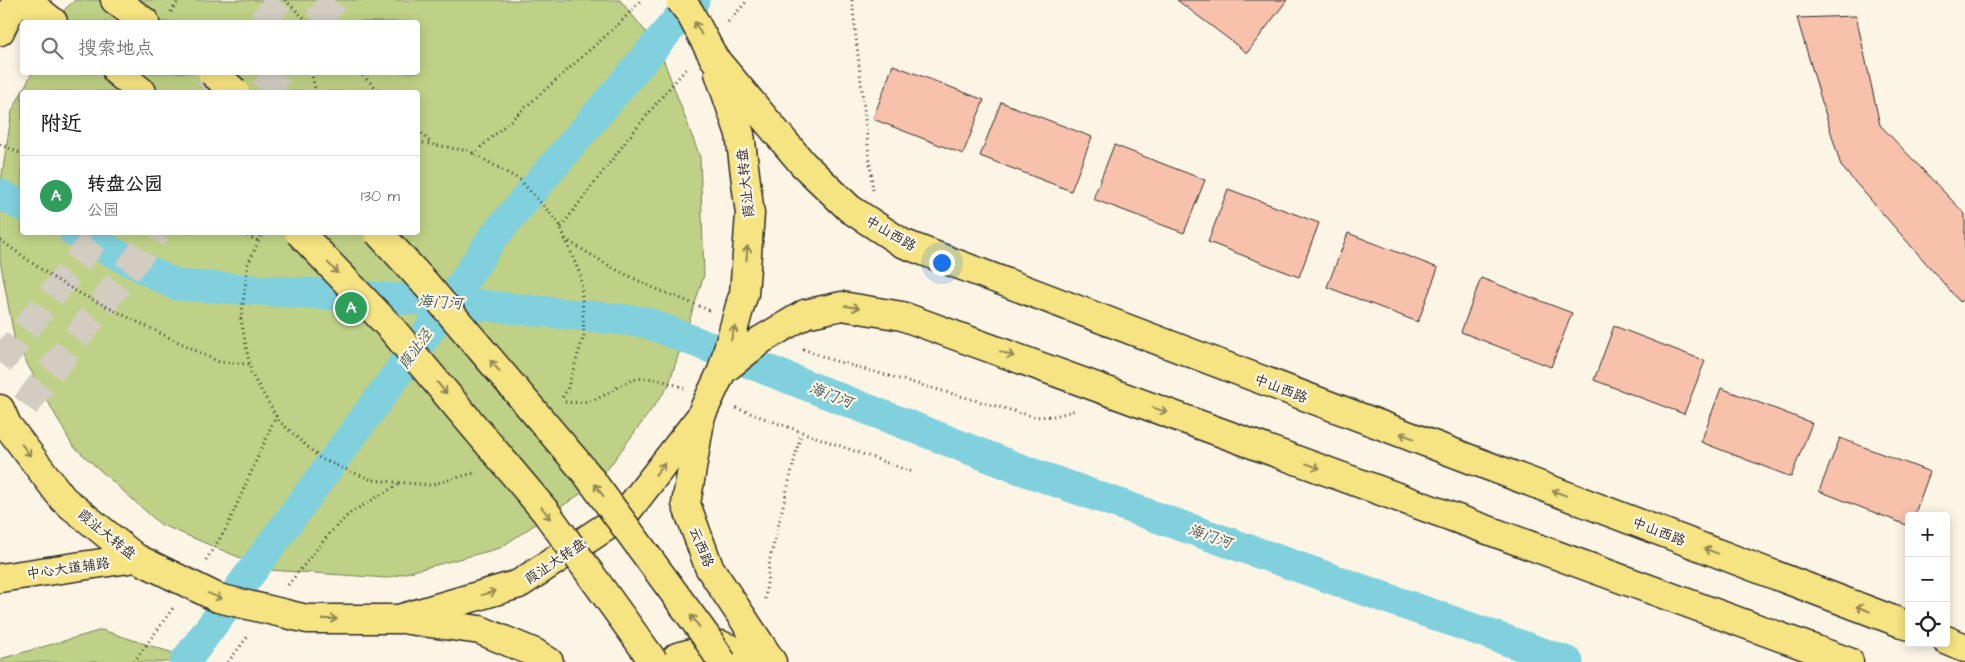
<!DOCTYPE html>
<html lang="zh">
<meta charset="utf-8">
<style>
:root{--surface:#fff;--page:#f2f2f2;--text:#222;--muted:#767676;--line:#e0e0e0;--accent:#1f6fb2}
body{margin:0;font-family:"Architects Daughter","LXGW WenKai TC",sans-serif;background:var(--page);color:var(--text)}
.controls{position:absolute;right:15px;bottom:15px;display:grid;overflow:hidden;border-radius:5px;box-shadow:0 2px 12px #0003}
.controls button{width:45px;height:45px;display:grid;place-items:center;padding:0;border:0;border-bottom:1px solid var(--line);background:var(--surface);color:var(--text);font:25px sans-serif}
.you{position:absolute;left:941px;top:262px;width:18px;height:18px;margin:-12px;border:4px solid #fff;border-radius:50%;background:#1a73e8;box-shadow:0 0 0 8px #1a73e833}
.badge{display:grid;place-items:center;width:32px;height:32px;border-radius:50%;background:var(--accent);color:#fff;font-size:16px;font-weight:700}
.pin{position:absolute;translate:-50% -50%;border:2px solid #fff;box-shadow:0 1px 5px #0006}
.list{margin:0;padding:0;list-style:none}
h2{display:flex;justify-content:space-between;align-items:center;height:65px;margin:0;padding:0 20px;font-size:21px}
h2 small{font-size:16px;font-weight:400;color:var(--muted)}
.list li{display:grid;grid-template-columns:32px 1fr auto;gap:15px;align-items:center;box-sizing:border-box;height:80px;padding:0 20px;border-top:1px solid var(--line)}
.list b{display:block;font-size:19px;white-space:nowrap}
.list p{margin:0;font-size:16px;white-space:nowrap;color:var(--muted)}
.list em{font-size:16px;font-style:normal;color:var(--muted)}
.icon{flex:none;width:28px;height:28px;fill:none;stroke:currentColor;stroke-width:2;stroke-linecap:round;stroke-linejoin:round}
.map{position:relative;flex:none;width:1965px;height:662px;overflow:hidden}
.search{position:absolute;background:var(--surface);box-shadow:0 2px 12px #0003;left:20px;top:20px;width:400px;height:55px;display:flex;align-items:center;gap:12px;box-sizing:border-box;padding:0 18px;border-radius:5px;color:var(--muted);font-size:19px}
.panel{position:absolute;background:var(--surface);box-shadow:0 2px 12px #0003;left:20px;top:90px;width:400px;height:145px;border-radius:5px}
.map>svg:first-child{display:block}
.green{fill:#bfd186;stroke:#757e58;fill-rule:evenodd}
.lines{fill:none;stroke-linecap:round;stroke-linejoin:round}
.canal{stroke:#81d0de;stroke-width:31}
.building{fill:#f8c1ab;stroke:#2b2b2b}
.major-tunnel{stroke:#d2cdc0;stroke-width:28;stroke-dasharray:28 14;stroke-linecap:butt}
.major-casing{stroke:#2b2b2b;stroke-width:31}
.path{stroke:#2b2b2b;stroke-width:3;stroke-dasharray:1 4;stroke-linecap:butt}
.major{stroke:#f6e381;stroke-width:28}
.major-bridge-casing{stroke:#2b2b2b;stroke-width:31;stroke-linecap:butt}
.major-bridge{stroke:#f6e381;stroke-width:28}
.oneway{stroke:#908756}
.labels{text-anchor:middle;stroke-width:4.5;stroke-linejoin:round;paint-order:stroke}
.street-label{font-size:14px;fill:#2b2b2b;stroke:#fcf5e5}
.water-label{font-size:15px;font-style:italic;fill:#405458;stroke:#fcf5e5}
</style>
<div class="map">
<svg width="1965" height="662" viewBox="0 0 1965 662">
<rect width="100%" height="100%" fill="#fcf5e5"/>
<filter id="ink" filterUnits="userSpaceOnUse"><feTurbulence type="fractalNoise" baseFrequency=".02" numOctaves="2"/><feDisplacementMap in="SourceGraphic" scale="10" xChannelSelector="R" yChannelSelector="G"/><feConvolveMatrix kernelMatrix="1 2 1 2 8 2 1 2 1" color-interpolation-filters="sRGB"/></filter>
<g filter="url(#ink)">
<path class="green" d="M 75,0 L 620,0 L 659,48 L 700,157 L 704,275 L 668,387 L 598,482 L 500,548 L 387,578 L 269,570 L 160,524 L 72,445 L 15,342 L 0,260 L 0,187 L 12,111 L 32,73 L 418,72 L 418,22 L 58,22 L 66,8 ZM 22,92 L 418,92 L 418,232 L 22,232 Z
M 102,630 L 201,662 L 0,662 L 0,659 Z"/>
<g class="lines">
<path class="canal" d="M 0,194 L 22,206
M 74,232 L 176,285 L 450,302 L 645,322 L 1020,469 L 1568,662
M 185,662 L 450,302 L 493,237 L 694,0"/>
</g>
<path class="building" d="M 1177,0 L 1287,0 L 1247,53 Z
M 1856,16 L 1880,125 L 1965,214 L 1965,297 L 1960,302 L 1841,166 L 1797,18 Z
M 893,65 L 984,100 L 963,154 L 873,119 Z
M 1001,102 L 1092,137 L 1071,191 L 980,156 Z
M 1114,145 L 1205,180 L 1184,233 L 1093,199 Z
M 1228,189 L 1319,223 L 1299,277 L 1208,242 Z
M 1348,233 L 1438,268 L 1418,322 L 1327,287 Z
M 1481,278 L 1572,313 L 1551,367 L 1461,332 Z
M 1614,326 L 1705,361 L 1684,414 L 1594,380 Z
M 1721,388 L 1812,423 L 1791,477 L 1701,442 Z
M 1840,438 L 1930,472 L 1914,516 L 1909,516 L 1909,526 L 1819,491 Z"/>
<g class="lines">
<path class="major-tunnel" d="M 262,22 L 280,0
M 317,22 L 334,0
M 208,92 L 224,72
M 264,92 L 279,72
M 0,363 L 100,232
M 0,439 L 157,232"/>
<defs>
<path id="major" d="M 25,0 L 53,22
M 115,0 L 145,22
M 0,31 L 7,16 L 19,0
M 714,58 L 803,164 L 850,209 L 902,243 L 1909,626
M 117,72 L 142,92
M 719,73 L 740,134 L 750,214 L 744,294 L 741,302
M 805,314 L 842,306 L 902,316 L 1849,662
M 0,409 L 7,425 L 63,499 L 136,558 L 171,575
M 700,421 L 686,504 L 709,567 L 772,662
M 0,578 L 136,558
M 282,613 L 307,619 L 399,619 L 519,584 L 624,515 L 701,416 L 703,411
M 408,620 L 480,630 L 535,653 L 549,662
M 1946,640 L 1965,648
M 673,662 L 677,657 L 721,645 L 763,662"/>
</defs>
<use href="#major" class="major-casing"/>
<path class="path" d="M 285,0 L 308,22
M 852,0 L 873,191
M 171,12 L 179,0
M 728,22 L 748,0
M 311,72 L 316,92
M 359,72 L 380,92
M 418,130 L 432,144
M 418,142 L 469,151 L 520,180 L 559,223 L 581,277 L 584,335 L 567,390 L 561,399
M 0,144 L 17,152 L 22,153
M 473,154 L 620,23 L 641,0
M 561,227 C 602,173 642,118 687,68
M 238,232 L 259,241
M 263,232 L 248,264 L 241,319 L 251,373 L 279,421 L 321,459 L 372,480 L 430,485 L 474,473
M 565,239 L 611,267 L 649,286 L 709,310
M 0,240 L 55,279 L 83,295 L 219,362 L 249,364
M 803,349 L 832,360 L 1035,417 L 1055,416 L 1076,410
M 565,402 C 575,403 585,403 596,399 C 610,394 622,381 638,379 C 653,376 670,383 684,388
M 736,408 L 912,472
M 206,560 L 226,529 L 276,416
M 288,585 L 329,534 L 350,513 L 401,483
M 765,599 L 770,559 L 801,433
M 134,662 L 173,608
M 228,662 L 249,635"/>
<use href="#major" class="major"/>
<defs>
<path id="major-bridge" d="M 680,0 L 690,13 L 714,58
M 212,72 L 235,92
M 299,232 L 391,328 L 545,511 L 654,662
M 378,232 L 424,282 L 586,473 L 705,635 L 722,662
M 722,371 L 761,340 L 805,314
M 703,411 L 722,371 L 741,302
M 171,575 L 218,598 L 282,613"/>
</defs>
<use href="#major-bridge" class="major-bridge-casing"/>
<use href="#major-bridge" class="major-bridge"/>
</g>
<defs><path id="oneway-shaft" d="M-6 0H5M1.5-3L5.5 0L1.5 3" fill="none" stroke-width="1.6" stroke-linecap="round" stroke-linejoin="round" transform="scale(1.25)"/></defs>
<g class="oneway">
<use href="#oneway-shaft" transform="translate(698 28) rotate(-118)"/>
<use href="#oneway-shaft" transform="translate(747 253) rotate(-86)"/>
<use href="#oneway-shaft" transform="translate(333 268) rotate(46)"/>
<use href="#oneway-shaft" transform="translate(852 307) rotate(9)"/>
<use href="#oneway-shaft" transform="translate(733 333) rotate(-74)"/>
<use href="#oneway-shaft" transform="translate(1007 354) rotate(20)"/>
<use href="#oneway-shaft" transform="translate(495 366) rotate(-130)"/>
<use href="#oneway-shaft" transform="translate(442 388) rotate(50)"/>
<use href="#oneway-shaft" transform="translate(1160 410) rotate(20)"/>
<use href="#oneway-shaft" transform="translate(1407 436) rotate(-159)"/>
<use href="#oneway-shaft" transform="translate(26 450) rotate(53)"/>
<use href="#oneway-shaft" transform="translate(1313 466) rotate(20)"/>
<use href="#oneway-shaft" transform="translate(660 469) rotate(-52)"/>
<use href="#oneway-shaft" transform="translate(599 490) rotate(-126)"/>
<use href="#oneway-shaft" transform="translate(1559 493) rotate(-159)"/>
<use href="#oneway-shaft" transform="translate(546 513) rotate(53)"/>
<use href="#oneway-shaft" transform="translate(1711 551) rotate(-159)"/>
<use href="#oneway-shaft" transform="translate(489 593) rotate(-16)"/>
<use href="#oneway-shaft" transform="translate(215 596) rotate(22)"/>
<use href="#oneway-shaft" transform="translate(1863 609) rotate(-159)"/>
<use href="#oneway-shaft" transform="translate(330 619)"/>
<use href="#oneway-shaft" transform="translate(695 621) rotate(-126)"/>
</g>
</g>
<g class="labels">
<g class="street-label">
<text transform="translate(745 183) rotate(-96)" y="5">葭沚大转盘</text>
<text transform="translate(891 233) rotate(30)" y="5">中山西路</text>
<text transform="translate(1281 388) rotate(21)" y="5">中山西路</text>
<text transform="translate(1659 531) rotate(21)" y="5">中山西路</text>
<text transform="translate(107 534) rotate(39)" y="5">葭沚大转盘</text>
<text transform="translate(702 547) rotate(68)" y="5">云西路</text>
<text transform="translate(555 561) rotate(-34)" y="5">葭沚大转盘</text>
<text transform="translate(68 568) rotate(-8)" y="5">中心大道辅路</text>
</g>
<g class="water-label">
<text transform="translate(440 302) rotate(4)" y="5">海门河</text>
<text transform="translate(415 349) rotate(-54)" y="5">葭沚泾</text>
<text transform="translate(831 395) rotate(21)" y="5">海门河</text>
<text transform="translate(1210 536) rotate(19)" y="5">海门河</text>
</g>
</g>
</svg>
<div class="controls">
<button>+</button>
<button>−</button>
<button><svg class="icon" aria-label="locate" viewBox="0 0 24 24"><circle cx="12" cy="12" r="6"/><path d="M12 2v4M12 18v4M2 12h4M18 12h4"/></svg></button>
</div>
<div class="you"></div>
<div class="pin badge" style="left:351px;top:308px;background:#2e9e5b">A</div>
<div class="search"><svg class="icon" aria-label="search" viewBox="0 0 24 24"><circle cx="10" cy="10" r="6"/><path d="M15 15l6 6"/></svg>搜索地点</div>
<section class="panel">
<h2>附近<small></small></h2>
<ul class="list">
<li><span class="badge" style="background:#2e9e5b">A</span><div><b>转盘公园</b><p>公园</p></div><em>130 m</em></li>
</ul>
</section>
</div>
